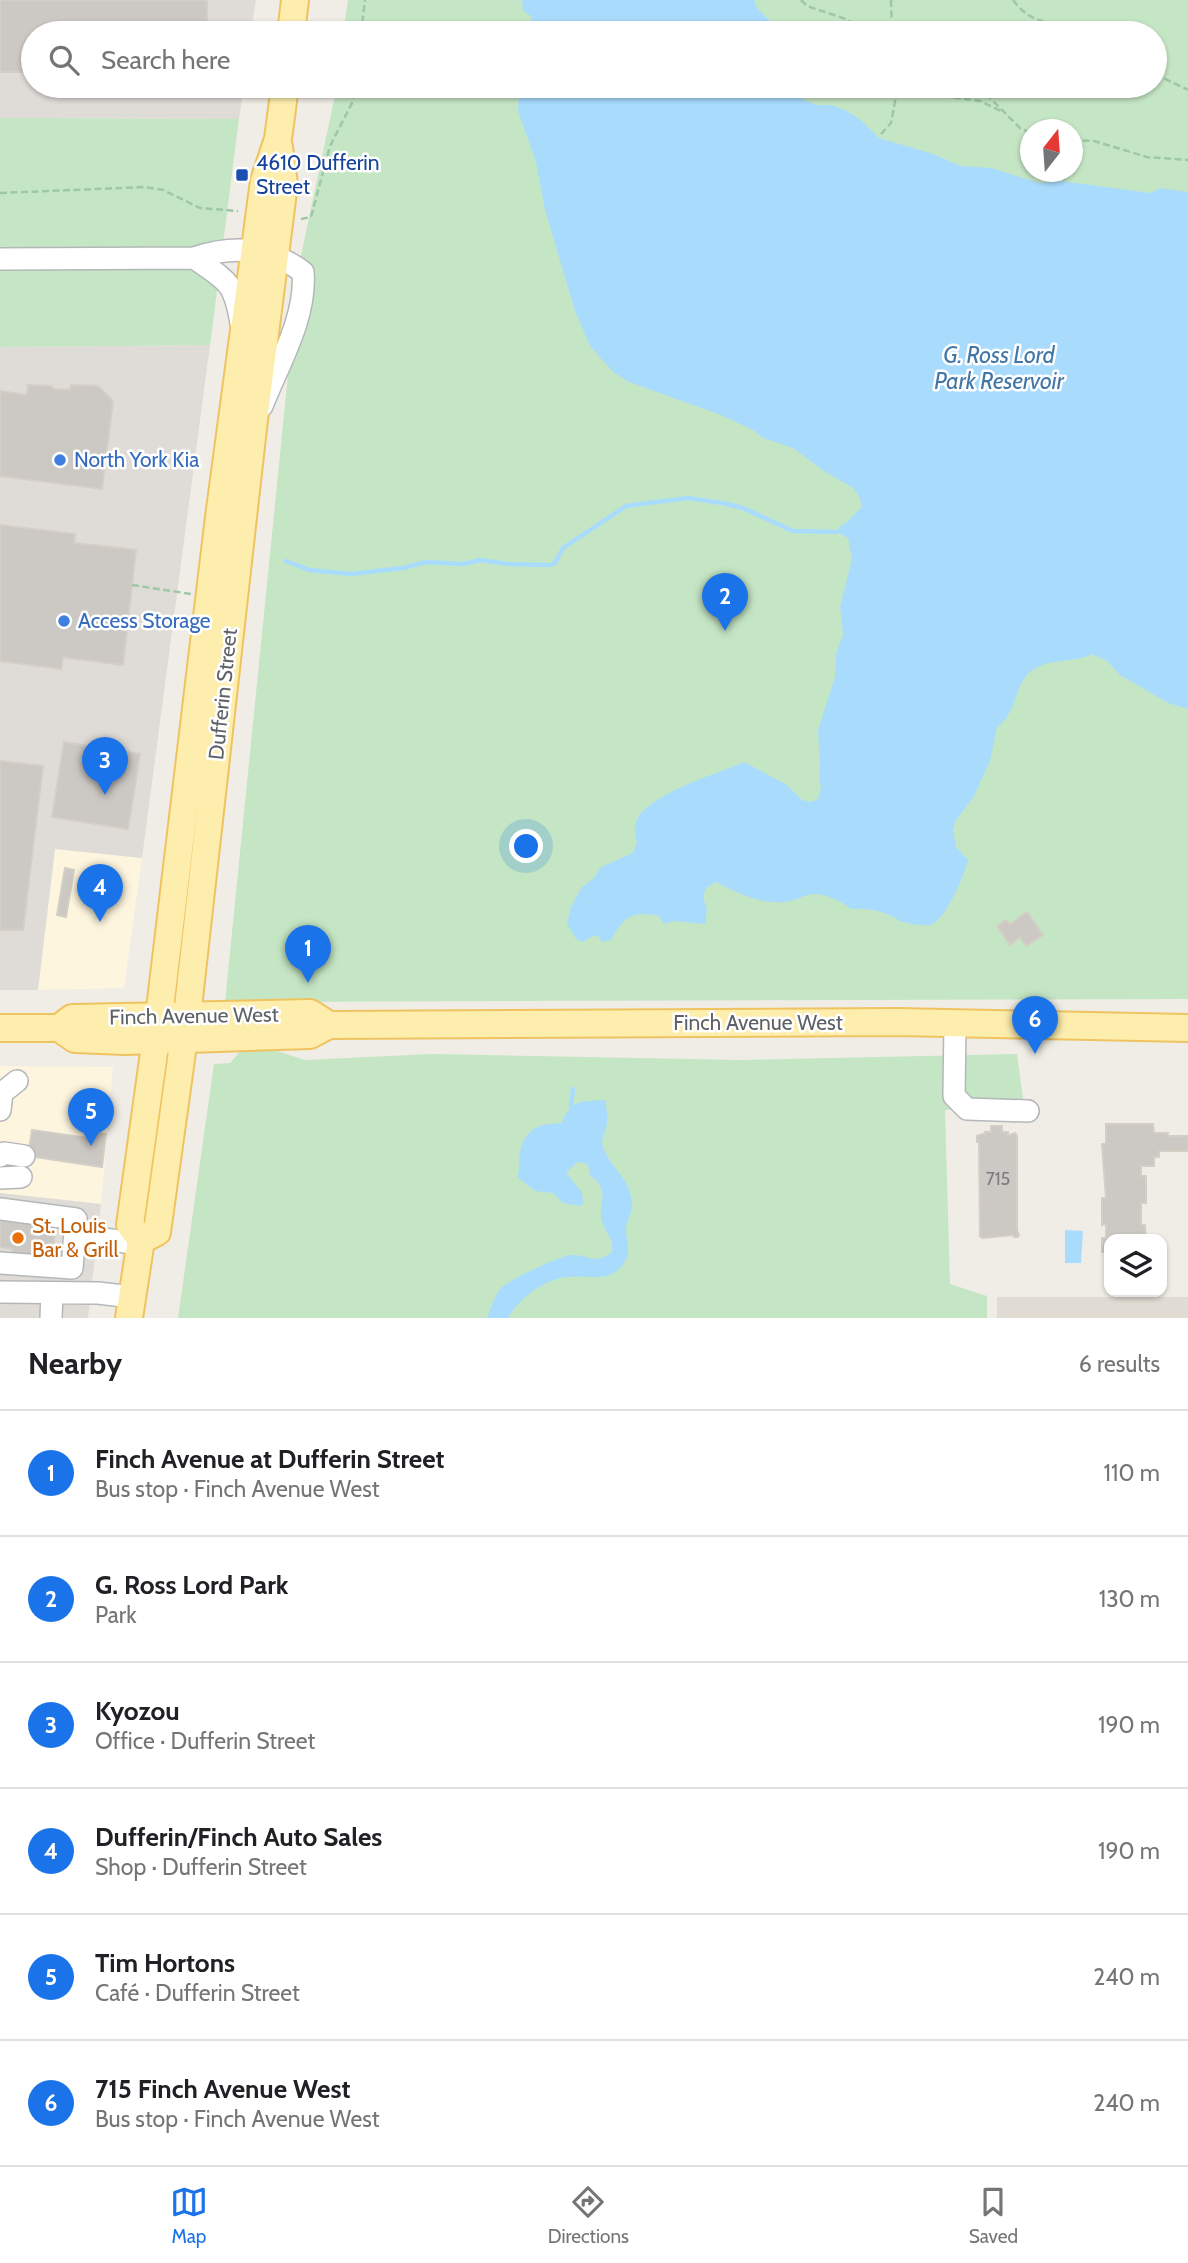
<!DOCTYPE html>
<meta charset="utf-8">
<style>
:root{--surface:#fff;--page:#f2f2f2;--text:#202124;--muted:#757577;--line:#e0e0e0;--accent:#1a73e8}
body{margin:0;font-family:Cabin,sans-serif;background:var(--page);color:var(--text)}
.controls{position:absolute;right:21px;bottom:21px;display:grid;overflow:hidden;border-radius:14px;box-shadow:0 2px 5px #0004}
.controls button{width:63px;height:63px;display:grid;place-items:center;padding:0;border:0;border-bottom:2px solid var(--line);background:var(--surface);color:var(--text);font:35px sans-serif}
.compass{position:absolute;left:1020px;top:119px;width:63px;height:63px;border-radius:50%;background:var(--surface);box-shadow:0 2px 5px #0004;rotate:17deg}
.you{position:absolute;left:527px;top:847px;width:24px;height:24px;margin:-18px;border:5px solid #fff;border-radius:50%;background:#1a73e8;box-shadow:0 0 0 10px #1a73e833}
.badge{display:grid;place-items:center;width:46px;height:46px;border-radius:50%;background:var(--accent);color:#fff;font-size:23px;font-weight:700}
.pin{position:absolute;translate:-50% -58px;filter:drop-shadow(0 2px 4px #0008)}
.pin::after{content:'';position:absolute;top:37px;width:24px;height:21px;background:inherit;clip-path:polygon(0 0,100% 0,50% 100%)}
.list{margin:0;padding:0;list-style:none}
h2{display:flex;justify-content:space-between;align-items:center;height:91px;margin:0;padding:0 28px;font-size:30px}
h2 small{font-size:23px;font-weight:400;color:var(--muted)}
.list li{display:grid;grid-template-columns:46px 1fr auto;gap:21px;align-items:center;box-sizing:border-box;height:126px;padding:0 28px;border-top:2px solid var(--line)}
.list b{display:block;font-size:26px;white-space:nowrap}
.list p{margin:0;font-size:23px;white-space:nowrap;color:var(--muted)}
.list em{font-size:23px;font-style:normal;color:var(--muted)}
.icon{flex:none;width:38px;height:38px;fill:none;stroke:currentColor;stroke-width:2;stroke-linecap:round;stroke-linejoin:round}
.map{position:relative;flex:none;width:1188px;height:1318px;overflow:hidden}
.search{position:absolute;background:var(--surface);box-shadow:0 2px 5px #0004;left:21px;right:21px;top:21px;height:77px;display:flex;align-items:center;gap:18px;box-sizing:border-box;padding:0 24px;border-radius:38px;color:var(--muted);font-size:26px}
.sheet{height:847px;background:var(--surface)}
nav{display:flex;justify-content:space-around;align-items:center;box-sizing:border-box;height:98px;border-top:2px solid var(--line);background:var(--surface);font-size:19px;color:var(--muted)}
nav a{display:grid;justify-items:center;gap:4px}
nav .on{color:var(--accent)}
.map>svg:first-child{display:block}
.commercial{fill:#fdf5de}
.industrial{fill:#dfdcd8}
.education{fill:#e0dcd4}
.green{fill:#c5e6c4;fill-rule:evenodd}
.water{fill:#a9dbfd}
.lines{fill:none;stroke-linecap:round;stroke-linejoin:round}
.stream{stroke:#a9dbfd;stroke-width:4.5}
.building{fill:#ccc8c3;stroke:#d4cfc5;stroke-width:2}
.minor-casing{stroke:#b4b7ba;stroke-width:24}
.major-casing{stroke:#efc360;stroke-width:30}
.path{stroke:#9dc7a7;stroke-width:2.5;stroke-dasharray:7 3.5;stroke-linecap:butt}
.minor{stroke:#fff;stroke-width:21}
.major{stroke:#fdeeae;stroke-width:26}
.transit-dot{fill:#1a4fb4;stroke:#fff;stroke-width:2.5}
.shop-dot{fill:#3f7fe0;stroke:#fff;stroke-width:2.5}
.food-dot{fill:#e8710a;stroke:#fff;stroke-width:2.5}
.labels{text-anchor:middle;stroke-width:5;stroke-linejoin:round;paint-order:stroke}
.number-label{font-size:18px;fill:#7a7c7d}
.transit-label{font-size:21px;fill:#164399;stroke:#fff;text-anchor:start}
.shop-label{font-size:21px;fill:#366cbe;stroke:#fff;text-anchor:start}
.street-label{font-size:21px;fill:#5e6266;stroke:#fff}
.food-label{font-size:21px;fill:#c56008;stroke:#fff;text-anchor:start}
.water-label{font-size:23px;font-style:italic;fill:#4176a7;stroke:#fff}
</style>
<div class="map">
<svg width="1188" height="1318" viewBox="0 0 1188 1318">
<rect width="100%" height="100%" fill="#f0ede6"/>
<path class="commercial" d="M 55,849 L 142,858 L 124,988 L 38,990 Z
M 0,1066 L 113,1067 L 101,1204 L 0,1193 Z"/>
<path class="industrial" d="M 0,0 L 256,0 L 251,33 L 33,33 L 33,86 L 244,86 L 239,119 L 0,118 Z
M 210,345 L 142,858 L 55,849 L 38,990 L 0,990 L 0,347 Z
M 0,1193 L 101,1204 L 88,1318 L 0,1318 Z"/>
<path class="education" d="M 997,1297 L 1188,1297 L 1188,1318 L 997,1318 Z"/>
<path class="green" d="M 348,0 L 1188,0 L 1188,999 L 225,1002 L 299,265 L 337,86 L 1155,86 L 1155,33 L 343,33 ZM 1030,130 L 1072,130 L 1072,172 L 1030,172 Z
M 0,118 L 239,119 L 210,345 L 0,347 Z
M 242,1049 L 277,1051 L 305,1060 L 432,1054 L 740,1060 L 1017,1054 L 1024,1106 L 945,1110 L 950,1284 L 987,1296 L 987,1318 L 178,1318 L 214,1064 L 230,1063 Z"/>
<path class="water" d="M 522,0 L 754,0 L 757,8 L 782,33 L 531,33 L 532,26 L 531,16 L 523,11 Z
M 519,86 L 783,86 L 783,90 L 816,105 L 831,105 L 845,110 L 862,121 L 879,138 L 933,154 L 961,166 L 991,168 L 1039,183 L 1060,181 L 1151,193 L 1160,188 L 1188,192 L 1188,709 L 1168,703 L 1120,675 L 1107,661 L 1092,654 C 1072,664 1048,657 1030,672 C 1014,686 1016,715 997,727 L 990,761 L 973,798 L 956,820 L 953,830 L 956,847 L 968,860 C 964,875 946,921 930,925 C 923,926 910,924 903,922 C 895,920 900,920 893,917 C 880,910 865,908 851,909 C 843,902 827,895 816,894 C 806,893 795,902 784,902 C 760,904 737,893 716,882 L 706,888 L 703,897 L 707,909 L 705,924 L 674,921 L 664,924 L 659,916 C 632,910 624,917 611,940 L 602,942 L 599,937 L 594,935 L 583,942 L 576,939 L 567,924 L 571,907 L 582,887 L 593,879 L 601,867 L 633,853 L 637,842 C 633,832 635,818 643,811 C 668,788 713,775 744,762 L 787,785 L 802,800 L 811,802 L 818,799 L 821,787 L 819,779 L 820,765 L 818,730 L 835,677 L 836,654 L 843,634 L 840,607 L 852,559 L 848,538 L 837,532 L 840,526 C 849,523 854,513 862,507 L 859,496 L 853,488 L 824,471 L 793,448 L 763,438 L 753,430 L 721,415 L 629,382 L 613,372 L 590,346 L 575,311 L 545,210 L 536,162 L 518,111 Z
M 605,1100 C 606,1107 608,1115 607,1122 C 607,1130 600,1139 603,1147 C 609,1167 630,1176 632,1203 C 633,1212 626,1221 626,1229 C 626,1240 631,1251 625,1261 C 612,1285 590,1274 568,1277 C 544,1279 520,1298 508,1318 L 487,1318 C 491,1309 494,1296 501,1288 C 509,1280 559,1256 571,1255 C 589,1254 593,1266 612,1252 C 614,1238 605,1233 602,1221 C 597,1200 612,1192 590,1175 L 588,1164 L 577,1162 L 566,1173 L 582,1192 L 583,1204 L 579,1206 L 563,1203 L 553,1193 L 535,1191 L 517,1177 C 521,1167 518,1156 521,1148 C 528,1126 541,1124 562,1123 C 570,1099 582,1101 605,1100 Z
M 1065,1230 L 1083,1231 L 1081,1263 L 1065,1263 Z"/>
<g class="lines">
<path class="stream" d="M 286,561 L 309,570 L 351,574 L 403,568 L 426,562 L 463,564 L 480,560 L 508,564 L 550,565 L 555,563 L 563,548 L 626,506 L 688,498 L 722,503 L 743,508 L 793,531 L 837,532
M 573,1089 L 571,1106 L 575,1111"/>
</g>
<path class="building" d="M 0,0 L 207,0 L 207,33 L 33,33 L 33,72 L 0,72 Z
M 165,86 L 207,86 L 207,92 L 165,92 Z
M 28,385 L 51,386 L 54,389 L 70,390 L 71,385 L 98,386 L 113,401 L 102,489 L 0,476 L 0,391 L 27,395 Z
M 0,525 L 75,534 L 74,543 L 136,550 L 123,665 L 63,657 L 61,669 L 0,661 Z
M 64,742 L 140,754 L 128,829 L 52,817 Z
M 0,761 L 43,766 L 23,930 L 0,930 Z
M 65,868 L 74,870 L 66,917 L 57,915 Z
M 1027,912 L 1043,935 L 1026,946 L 1020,937 L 1010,945 L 997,926 L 1006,920 L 1010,924 Z
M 1106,1124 L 1153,1124 L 1154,1133 L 1168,1133 L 1167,1136 L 1188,1136 L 1188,1151 L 1159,1151 L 1159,1157 L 1154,1157 L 1154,1166 L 1141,1166 L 1141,1176 L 1146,1176 L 1146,1203 L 1141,1203 L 1141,1225 L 1145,1225 L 1146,1239 L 1109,1239 L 1109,1263 L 1106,1263 L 1106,1252 L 1102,1252 L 1102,1238 L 1106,1238 L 1106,1224 L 1102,1225 L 1102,1198 L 1106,1198 L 1102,1144 L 1106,1144 Z
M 991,1126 L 1002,1126 L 1002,1132 L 1008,1132 L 1008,1136 L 1015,1133 L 1017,1136 L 1017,1230 L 1019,1235 L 1018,1237 L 1014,1237 L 1013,1235 L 982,1238 L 980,1236 L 979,1142 L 977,1142 L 977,1136 L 983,1134 L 985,1136 L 985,1132 L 991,1132 Z
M 32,1130 L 88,1138 L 89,1132 L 106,1134 L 102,1167 L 28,1156 Z
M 0,1220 L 36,1223 L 35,1228 L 55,1231 L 52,1256 L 34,1253 L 34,1258 L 12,1254 L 13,1249 L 0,1247 Z"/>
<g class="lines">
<defs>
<path id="minor" d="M 194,258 C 227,281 234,281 241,323
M 0,259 L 194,258 C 233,245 270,247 303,272 C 307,317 278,365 262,406
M 955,1023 L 954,1096 L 967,1109 L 1028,1111
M 0,1110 L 2,1093 L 17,1081
M 0,1156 L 4,1153 L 24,1156
M 0,1178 L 21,1177
M 0,1209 L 76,1219 L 72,1268 L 0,1263
M 75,1235 L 140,1244
M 0,1292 L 98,1293 L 132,1297
M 51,1318 L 52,1293"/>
<path id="major" d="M 291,33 L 295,0
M 0,1028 L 59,1028 L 75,1039 L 125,1041 L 310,1035 L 329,1025 L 898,1022 L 1188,1028
M 59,1028 L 72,1018 L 310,1013 L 329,1025
M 141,1240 L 157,1232 L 187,1016 L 253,428 L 284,184 L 279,147
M 129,1318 L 141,1240 L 130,1225 L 159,1017 L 219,517 L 264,181 L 278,139 L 285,86"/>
</defs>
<use href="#minor" class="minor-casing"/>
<use href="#major" class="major-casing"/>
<path class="path" d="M 801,0 L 807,6 L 846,19 L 869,33
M 891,0 L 892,33
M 1013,0 C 1035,29 1050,17 1076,33
M 361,33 L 365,0
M 1155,74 L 1188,90
M 937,86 L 949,97 L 980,101 L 1001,111
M 967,86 L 984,92 L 1021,129 L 1030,132
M 881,134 L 891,123 L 898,86
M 1072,140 L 1094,141 L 1147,157 L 1188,160
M 1072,171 L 1076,158 L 1085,141
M 1063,180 L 1072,172
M 0,193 L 144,187 L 163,190 L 200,208 L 238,211
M 301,219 L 311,217 L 330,146 L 353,101 L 355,86
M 132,585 L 191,594"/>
<use href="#minor" class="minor"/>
<use href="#major" class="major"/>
</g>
<rect class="transit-dot" x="235" y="168" width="14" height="14" rx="3.5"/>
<g class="shop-dot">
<circle cx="60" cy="460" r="7"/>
<circle cx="64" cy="621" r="7"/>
</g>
<circle class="food-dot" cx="18" cy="1238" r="7"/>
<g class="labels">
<g class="number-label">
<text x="998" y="1185">715</text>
</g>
<g class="transit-label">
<text x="256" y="170">4610 Dufferin<tspan x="256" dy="24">Street</tspan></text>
</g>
<g class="shop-label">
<text x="74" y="467">North York Kia</text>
<text x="78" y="628">Access Storage</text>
</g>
<g class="street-label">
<text transform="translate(223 694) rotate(-84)" y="7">Dufferin Street</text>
<text transform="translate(194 1016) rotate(-1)" y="7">Finch Avenue West</text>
<text x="758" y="1030">Finch Avenue West</text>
</g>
<g class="food-label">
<text x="32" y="1233">St. Louis<tspan x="32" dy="24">Bar &amp; Grill</tspan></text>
</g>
<g class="water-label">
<text x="999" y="363">G. Ross Lord<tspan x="999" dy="26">Park Reservoir</tspan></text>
</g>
</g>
</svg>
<div class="controls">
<button><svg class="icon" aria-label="layers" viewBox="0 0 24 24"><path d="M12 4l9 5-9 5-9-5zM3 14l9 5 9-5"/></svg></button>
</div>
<svg class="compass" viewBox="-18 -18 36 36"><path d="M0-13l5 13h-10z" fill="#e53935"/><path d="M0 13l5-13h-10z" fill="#757577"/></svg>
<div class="you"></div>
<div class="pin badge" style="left:308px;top:983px">1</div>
<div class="pin badge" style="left:725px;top:631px">2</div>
<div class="pin badge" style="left:105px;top:795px">3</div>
<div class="pin badge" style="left:100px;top:922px">4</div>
<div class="pin badge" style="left:91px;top:1146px">5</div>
<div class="pin badge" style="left:1035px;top:1054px">6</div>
<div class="search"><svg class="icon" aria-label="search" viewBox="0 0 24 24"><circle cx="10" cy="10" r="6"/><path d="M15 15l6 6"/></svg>Search here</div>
</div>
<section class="sheet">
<h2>Nearby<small>6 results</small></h2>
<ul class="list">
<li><span class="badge">1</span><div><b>Finch Avenue at Dufferin Street</b><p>Bus stop · Finch Avenue West</p></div><em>110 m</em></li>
<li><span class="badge">2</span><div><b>G. Ross Lord Park</b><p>Park</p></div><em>130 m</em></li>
<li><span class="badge">3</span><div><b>Kyozou</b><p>Office · Dufferin Street</p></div><em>190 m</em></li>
<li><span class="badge">4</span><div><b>Dufferin/Finch Auto Sales</b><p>Shop · Dufferin Street</p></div><em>190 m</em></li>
<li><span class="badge">5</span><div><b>Tim Hortons</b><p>Café · Dufferin Street</p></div><em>240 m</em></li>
<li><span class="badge">6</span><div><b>715 Finch Avenue West</b><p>Bus stop · Finch Avenue West</p></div><em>240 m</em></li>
</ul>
</section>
<nav>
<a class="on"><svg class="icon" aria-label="map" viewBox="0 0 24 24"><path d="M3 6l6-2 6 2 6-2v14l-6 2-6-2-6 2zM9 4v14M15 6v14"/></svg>Map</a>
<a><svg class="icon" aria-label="directions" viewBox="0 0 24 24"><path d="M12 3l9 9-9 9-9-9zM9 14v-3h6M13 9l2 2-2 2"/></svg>Directions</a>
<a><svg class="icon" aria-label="saved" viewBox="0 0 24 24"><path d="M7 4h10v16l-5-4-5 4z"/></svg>Saved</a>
</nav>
